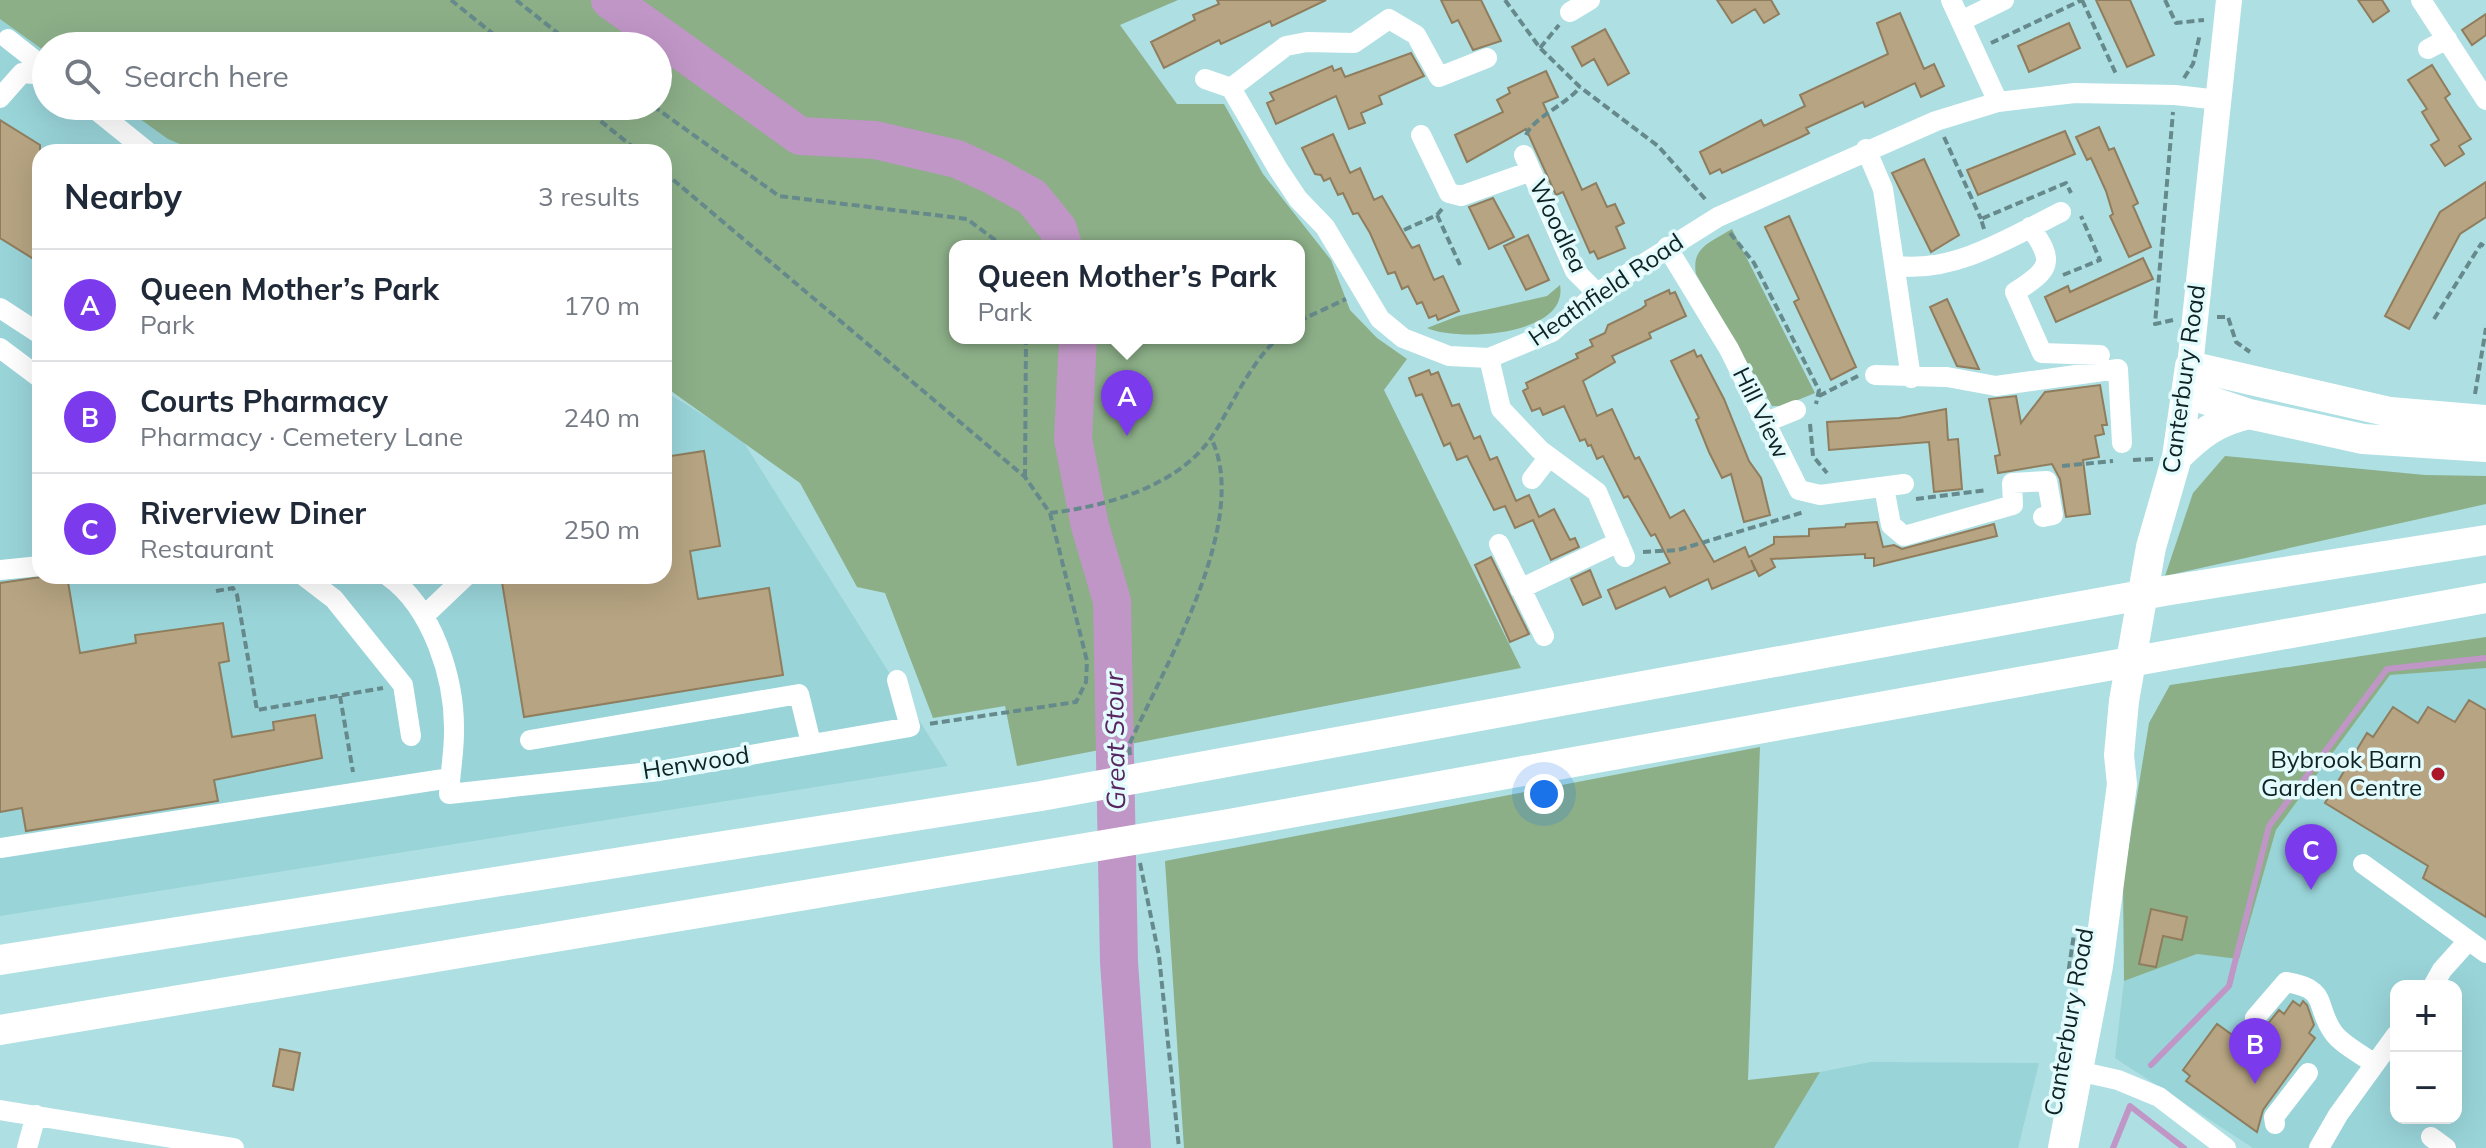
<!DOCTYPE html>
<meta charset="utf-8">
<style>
:root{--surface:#fff;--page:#f2f2f3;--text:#1f2937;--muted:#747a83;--line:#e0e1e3;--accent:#7c3aed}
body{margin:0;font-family:Mulish,sans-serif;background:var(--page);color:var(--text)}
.controls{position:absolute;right:24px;bottom:24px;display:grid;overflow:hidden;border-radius:16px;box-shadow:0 8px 32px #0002}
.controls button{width:72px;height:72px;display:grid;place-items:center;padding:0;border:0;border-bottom:2px solid var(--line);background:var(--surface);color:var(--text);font:40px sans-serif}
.you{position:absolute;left:1544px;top:794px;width:28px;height:28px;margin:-20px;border:6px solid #fff;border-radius:50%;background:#1a73e8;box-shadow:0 0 0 12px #1a73e833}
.badge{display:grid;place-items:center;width:52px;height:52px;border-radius:50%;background:var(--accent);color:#fff;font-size:26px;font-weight:700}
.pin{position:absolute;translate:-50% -66px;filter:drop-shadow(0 2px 4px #0008)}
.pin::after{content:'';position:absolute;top:42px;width:28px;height:24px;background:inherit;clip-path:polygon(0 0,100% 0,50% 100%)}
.popup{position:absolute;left:949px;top:240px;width:356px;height:104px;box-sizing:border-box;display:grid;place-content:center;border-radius:16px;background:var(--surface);filter:drop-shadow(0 2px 6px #0005);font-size:26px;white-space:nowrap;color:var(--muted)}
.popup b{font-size:30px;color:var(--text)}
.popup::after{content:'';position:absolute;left:50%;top:100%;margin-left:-16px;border:16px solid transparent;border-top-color:var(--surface)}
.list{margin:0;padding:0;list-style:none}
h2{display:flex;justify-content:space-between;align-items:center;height:104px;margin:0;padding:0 32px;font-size:34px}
h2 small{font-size:26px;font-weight:400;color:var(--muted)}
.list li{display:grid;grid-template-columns:52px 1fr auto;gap:24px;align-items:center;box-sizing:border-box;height:112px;padding:0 32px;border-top:2px solid var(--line)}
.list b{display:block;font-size:30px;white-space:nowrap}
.list p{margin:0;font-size:26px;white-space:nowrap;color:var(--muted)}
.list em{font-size:26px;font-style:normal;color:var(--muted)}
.icon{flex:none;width:44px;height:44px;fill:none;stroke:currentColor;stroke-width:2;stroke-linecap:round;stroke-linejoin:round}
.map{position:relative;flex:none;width:2486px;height:1148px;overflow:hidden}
.search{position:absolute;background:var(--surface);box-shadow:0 8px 32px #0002;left:32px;top:32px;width:640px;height:88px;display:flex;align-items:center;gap:20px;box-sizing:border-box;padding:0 28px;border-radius:44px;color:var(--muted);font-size:30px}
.panel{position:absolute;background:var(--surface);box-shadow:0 8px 32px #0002;left:32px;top:144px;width:640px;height:440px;border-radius:24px}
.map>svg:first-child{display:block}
.built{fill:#99d4d9;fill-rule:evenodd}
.green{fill:#8caf88;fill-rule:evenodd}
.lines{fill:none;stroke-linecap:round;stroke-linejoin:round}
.stream{stroke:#c096c6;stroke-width:6}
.river{stroke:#c096c6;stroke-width:38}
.building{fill:#b6a482;stroke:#8f7d5d;stroke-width:2}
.path{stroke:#668a8c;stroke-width:4;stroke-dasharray:8 4;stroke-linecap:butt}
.minor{stroke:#fff;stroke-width:20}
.major{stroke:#fff;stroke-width:26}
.highway{stroke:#fff;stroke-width:30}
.poi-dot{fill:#ac1729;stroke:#e3fbfd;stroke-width:3}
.labels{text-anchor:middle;stroke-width:7;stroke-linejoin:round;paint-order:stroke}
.street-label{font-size:24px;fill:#102324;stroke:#e3fbfd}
.poi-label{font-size:24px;fill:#102324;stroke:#e3fbfd;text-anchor:end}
.water-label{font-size:26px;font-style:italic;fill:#592561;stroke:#e3fbfd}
</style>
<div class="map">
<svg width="2486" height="1148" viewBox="0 0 2486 1148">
<rect width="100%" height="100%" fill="#aedfe3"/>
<path class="built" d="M 0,18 L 46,46 L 46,106 L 174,106 L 265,152 L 40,152 L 40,576 L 664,576 L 664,391 L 741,438 L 948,766 L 0,916 Z
M 2486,667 L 2486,1148 L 2253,1148 L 2115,1058 L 2124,981 L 2197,954 L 2239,958 L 2276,830 L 2390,675 ZM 2396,986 L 2456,986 L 2456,1118 L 2396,1118 Z
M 1871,1062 L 2039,1063 L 2018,1148 L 1774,1148 L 1820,1072 Z"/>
<path class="green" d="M 0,0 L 1178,0 L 1120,25 L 1177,104 L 1224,104 L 1263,174 L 1331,260 L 1350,310 L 1377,338 L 1407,359 L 1384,390 L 1521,668 L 1017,766 L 1005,706 L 933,718 L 885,593 L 857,587 L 800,483 L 664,386 L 664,152 L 199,152 L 168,139 L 122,106 L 658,106 L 658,46 L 46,46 L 46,52 L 0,19 ZM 955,246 L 1299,246 L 1299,338 L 955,338 Z
M 1732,229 L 1815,393 L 1783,406 L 1772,406 L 1696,274 C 1691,247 1711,242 1732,229 Z
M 1560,285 C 1569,336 1458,342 1427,328 L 1458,316 L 1547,296 Z
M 2225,456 L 2425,475 L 2486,476 L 2486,504 L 2165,576 L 2193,493 Z
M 2486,637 L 2486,668 L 2390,675 L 2276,830 L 2239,959 L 2197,954 L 2124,981 L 2123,881 L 2149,723 L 2170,685 ZM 2151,910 L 2187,917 L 2163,936 L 2156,967 L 2139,964 Z
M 1760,747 L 1748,1080 L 1820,1072 L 1774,1148 L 1184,1148 L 1165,861 Z"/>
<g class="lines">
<path class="stream" d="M 2151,1065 L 2229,986 L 2269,826 L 2387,669 L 2486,658
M 2113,1148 L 2130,1106 L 2184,1148"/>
<path class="river" d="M 610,0 L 800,136 L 875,140 L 957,159 L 994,176 L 1032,197 L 1058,229 L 1063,246
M 1078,338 L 1073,439 L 1090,526 L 1112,601 L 1119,962 L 1132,1148"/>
</g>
<path class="building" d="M 1217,0 L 1326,0 L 1272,26 L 1270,21 L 1221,44 L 1219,40 L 1164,68 L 1151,42 L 1195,20 L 1193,15 L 1219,4 Z
M 1441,0 L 1481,0 L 1501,41 L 1473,50 L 1458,20 L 1452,23 Z
M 1717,0 L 1771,0 L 1779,14 L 1764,23 L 1755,9 L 1732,23 Z
M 2096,0 L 2130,0 L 2154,55 L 2127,67 Z
M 2358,0 L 2382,0 L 2389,11 L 2373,22 Z
M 1900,13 L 1924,69 L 1934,64 L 1944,86 L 1921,97 L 1915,83 L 1865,107 L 1863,102 L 1806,128 L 1809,133 L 1801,137 L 1722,173 L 1720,169 L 1710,174 L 1700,152 L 1761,120 L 1764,126 L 1805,106 L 1800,95 L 1888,54 L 1877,23 Z
M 2486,14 L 2486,35 L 2472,45 L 2462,30 Z
M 2069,23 L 2080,48 L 2029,72 L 2018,46 Z
M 1605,29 L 1629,73 L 1608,85 L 1594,59 L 1582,66 L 1572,47 Z
M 1411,53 L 1424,76 L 1379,96 L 1382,104 L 1361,113 L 1365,123 L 1349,129 L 1336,96 L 1276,124 L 1267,103 L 1274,100 L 1270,93 L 1332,66 L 1334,71 L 1341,68 L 1345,77 Z
M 2432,65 L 2450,94 L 2445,98 L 2471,139 L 2459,146 L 2464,154 L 2445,166 L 2431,145 L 2439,140 L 2422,112 L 2427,109 L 2408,80 Z
M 1546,71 L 1558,97 L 1543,103 L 1582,190 L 1596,183 L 1607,207 L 1615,204 L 1624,223 L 1616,227 L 1625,248 L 1598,259 L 1594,251 L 1590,253 L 1563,192 L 1556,195 L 1526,129 L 1467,162 L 1455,135 L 1503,112 L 1497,100 L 1510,93 L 1508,88 Z
M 0,120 L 40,145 L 40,263 L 0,238 Z
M 2099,127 L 2109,150 L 2114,148 L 2138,203 L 2133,206 L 2151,247 L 2129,257 L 2110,216 L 2113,214 L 2106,191 L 2091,158 L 2087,160 L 2076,137 Z
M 2065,131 L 2075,154 L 1978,195 L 1967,170 Z
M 1333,134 L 1350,173 L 1360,168 L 1374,200 L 1382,196 L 1412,248 L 1419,245 L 1434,280 L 1443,276 L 1459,311 L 1438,320 L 1436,315 L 1429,318 L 1422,302 L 1417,304 L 1408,286 L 1402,289 L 1395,272 L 1388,274 L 1370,233 L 1358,213 L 1353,214 L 1343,193 L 1338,195 L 1330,178 L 1324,181 L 1321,175 L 1315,174 L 1302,148 Z
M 1924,159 L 1959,235 L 1931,252 L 1892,173 Z
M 2486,182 L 2486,217 L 2460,234 L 2409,329 L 2385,316 L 2440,212 Z
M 1493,198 L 1514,237 L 1489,249 L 1469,207 Z
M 1789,216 L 1856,367 L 1831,380 L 1794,302 L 1799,299 L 1765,227 Z
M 1528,235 L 1549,280 L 1526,290 L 1504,246 Z
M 2143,258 L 2153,279 L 2056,322 L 2045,297 L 2068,286 L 2070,292 Z
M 1669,290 L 1670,294 L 1675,292 L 1686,316 L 1649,333 L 1651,338 L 1612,356 L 1615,362 L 1583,381 L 1597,416 L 1612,409 L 1635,459 L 1639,457 L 1670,518 L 1684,510 L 1714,562 L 1745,547 L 1749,557 L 1774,544 L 1774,537 L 1809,536 L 1809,529 L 1845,527 L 1846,524 L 1877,522 L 1883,547 L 1894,545 L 1902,549 L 1994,524 L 1997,536 L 1874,566 L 1874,558 L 1865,558 L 1865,554 L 1771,559 L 1775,567 L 1759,576 L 1751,560 L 1755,570 L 1712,589 L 1708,579 L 1670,597 L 1665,587 L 1616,609 L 1608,590 L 1670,563 L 1655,534 L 1651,536 L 1628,496 L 1624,498 L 1603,456 L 1597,459 L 1591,445 L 1588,446 L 1585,439 L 1580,441 L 1564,406 L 1543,415 L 1540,408 L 1532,411 L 1523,391 L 1528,388 L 1526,383 L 1578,358 L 1576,354 L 1593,346 L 1590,340 L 1605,333 L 1608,325 L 1641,309 L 1646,305 L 1645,301 Z
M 1947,299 L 1979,369 L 1978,369 L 1957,366 L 1930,307 Z
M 1694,350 L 1697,357 L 1701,355 L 1724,399 L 1749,461 L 1761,478 L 1770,515 L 1744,522 L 1731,474 L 1722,478 L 1709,452 L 1696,420 L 1699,418 L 1671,361 Z
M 1429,370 L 1431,375 L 1438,372 L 1452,406 L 1459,404 L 1474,439 L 1480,436 L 1490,460 L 1497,457 L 1516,501 L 1529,495 L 1539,517 L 1554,509 L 1570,540 L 1575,538 L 1579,547 L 1551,560 L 1533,520 L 1515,528 L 1505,506 L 1494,510 L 1467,456 L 1457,460 L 1450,443 L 1444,446 L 1422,394 L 1416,396 L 1409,378 Z
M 2100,385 L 2107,425 L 2102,425 L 2104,434 L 2095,436 L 2099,457 L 2083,460 L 2090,514 L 2066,517 L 2060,479 L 2052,464 L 1998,473 L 1995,456 L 2000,455 L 1989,399 L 2016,396 L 2021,423 L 2045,392 Z
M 1946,409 L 1948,440 L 1958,439 L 1962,489 L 1934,492 L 1929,442 L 1829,450 L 1827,422 L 1899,418 Z
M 704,451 L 720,546 L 690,551 L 698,599 L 769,588 L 783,675 L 524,717 L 501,576 L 664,576 L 664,457 Z
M 1491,557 L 1529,634 L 1510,642 L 1475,565 Z
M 1590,570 L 1601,597 L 1583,605 L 1571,579 Z
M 48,576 L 67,576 L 80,653 L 136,643 L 135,635 L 223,623 L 229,661 L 219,663 L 232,737 L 274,730 L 273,722 L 315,715 L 322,758 L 214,780 L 218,801 L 26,831 L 22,808 L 0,812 L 0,583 Z
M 2469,700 L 2486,710 L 2486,917 L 2423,878 L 2428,866 L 2325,803 L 2367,733 L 2373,737 L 2393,707 L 2418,723 L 2428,707 L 2455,722 Z
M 2151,909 L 2187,917 L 2182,940 L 2163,936 L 2156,967 L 2139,964 Z
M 2293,1001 L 2300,1006 L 2303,1001 L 2307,1005 L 2314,1025 L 2309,1033 L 2315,1038 L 2263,1110 L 2257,1132 L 2186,1081 L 2190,1076 L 2183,1070 L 2217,1024 L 2249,1047 L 2279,1010 L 2284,1014 Z
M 280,1049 L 300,1053 L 293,1090 L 273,1086 Z"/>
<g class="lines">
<path class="path" d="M 451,0 L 508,46
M 516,0 L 574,46
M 1505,0 L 1540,48 L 1580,87 L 1658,146 L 1706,200
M 2082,0 L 2116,74
M 2165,0 L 2176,23 L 2204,20
M 1991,43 L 2082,0
M 1540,48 L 1559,25
M 2184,78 L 2193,64 L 2200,34
M 582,106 L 639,152
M 653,106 L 779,196 L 967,219 L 1003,246
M 1526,135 C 1534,117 1566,105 1580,87
M 1944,137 L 1981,219
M 664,172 L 1025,477 L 1050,513 L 1087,661 L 1086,682 L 1076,702 L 928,724
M 1437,215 L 1460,265
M 1984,229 L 1981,219 L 2066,183 L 2071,193
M 1404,230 L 1437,215 L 1442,209
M 1730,233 L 1754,263 L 1819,390 L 1816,404
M 2063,275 L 2100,260 L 2081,216
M 2217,317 L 2228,317 L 2236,342 L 2250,352
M 2434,319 L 2481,244 L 2486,248
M 2173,320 L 2155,324 L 2173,112
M 1299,321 L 1346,299
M 2475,394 L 2486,328
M 1819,396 L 1858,376
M 1810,424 L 1813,456 L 1827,473
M 2133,460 L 2153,459
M 2062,466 L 2113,461
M 1025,477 L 1026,338
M 1916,499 L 1987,490
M 1050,513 C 1107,506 1180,486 1213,435 C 1234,402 1249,365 1278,338
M 1643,552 L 1678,550 L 1804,512
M 216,591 L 233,588 L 237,595 L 257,710 L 383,688
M 340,696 L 353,772
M 1130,755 L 1129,745 C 1164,667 1252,520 1211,438
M 1140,863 L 1159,956 L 1179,1148
M 2067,981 L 2074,934"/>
<path class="minor" d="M 1951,0 L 1998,102
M 2421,0 L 2486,100
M 1570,12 L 1590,0
M 1961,21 L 2004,0
M 8,39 L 46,69
M 2428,49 L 2447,39
M 1205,79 L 1231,88
M 1231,88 L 1278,169 L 1298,199 L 1325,227 L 1380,319 L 1403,338 L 1449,356 L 1489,358 L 1552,332 L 1597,293 L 1718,217 L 1936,121 L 1998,102 L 2075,93 L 2175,95 L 2219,100
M 1231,88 L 1286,46 L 1307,42 L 1354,43 L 1389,19 L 1416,35 L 1439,77 L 1487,58
M 0,98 L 22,73 L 46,75
M 91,106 L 148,152
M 1421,135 L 1449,193 L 1461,196 L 1531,171
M 1866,149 L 1883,189 L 1911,378
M 1524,155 L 1575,271 L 1597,293
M 2030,227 C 2056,262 2050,270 2015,292 L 2042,353 L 2100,355
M 1667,247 L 1729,349 L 1799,490 L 1820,495 L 1904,484
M 1897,266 C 1955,273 2011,237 2061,212
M 0,308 L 40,334
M 0,348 L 40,378
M 1489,358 L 1501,409 L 1540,450 L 1597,492 L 1625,557
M 1875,375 L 1947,377 L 1996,386 L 2118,369 L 2122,443
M 1766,422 L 1796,410
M 1532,479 L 1549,457
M 1884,487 L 1891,525 L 1904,536 L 2013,505 L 2012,483 L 2047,481 L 2053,515 L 2043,517
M 1499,544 L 1544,636
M 0,570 L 40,566
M 304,576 L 334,599 L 403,685 L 411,736
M 388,576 C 432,607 455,678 454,732 C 454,753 450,774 449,794 L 659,771 L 910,727 L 897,680
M 1520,589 L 1619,542
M 425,615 L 466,576
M 530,740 L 799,694 L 811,743
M 0,848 L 450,778
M 2363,864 L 2486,953
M 2433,986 L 2442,970 L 2468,941
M 2255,1018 L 2286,982 C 2330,989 2314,1005 2333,1032 C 2341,1044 2361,1054 2373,1063
M 2069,1069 L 2118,1080 L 2159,1097 L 2226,1148
M 0,1110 L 234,1148
M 2275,1124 L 2274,1117 L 2308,1073
M 2431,1137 L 2446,1148
M 27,1148 L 36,1115
M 2319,1148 L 2338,1115 L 2396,1035"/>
<path class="major" d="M 2190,366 L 2229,0"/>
<path class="highway" d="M 2186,393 L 2249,414 L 2363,439 L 2486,447
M 2177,457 C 2200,434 2217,421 2249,414
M 0,960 L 1041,796 L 2164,591 L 2486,540
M 0,1030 L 1229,824 L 2486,598
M 2063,1148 L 2098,966 L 2122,784 L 2119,755 L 2124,701 L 2151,547 L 2177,457 L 2190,366 L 2390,412 L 2486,420"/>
</g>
<circle class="poi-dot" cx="2438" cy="774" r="8"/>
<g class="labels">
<g class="street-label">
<text transform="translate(1558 226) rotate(64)" y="8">Woodlea</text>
<text transform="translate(1606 290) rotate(-34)" y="8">Heathfield Road</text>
<text transform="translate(2184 379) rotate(-82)" y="8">Canterbury Road</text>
<text transform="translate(1761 413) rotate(64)" y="8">Hill View</text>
<text transform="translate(696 763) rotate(-9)" y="8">Henwood</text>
<text transform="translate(2069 1022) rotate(-80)" y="8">Canterbury Road</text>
</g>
<g class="poi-label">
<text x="2422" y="768">Bybrook Barn<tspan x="2422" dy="28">Garden Centre</tspan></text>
</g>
<g class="water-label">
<text transform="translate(1115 741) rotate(-91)" y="9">Great Stour</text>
</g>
</g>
</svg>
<div class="controls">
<button>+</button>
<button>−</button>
</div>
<div class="you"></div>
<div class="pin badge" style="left:1127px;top:436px">A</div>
<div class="popup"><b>Queen Mother’s Park</b>Park</div>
<div class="pin badge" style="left:2255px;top:1084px">B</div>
<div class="pin badge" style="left:2311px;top:890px">C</div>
<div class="search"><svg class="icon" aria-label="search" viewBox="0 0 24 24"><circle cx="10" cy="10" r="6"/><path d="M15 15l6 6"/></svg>Search here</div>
<section class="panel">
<h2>Nearby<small>3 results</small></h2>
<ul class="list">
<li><span class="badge">A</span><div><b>Queen Mother’s Park</b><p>Park</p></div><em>170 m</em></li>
<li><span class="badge">B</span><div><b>Courts Pharmacy</b><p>Pharmacy · Cemetery Lane</p></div><em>240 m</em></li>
<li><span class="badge">C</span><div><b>Riverview Diner</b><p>Restaurant</p></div><em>250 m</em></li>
</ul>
</section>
</div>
